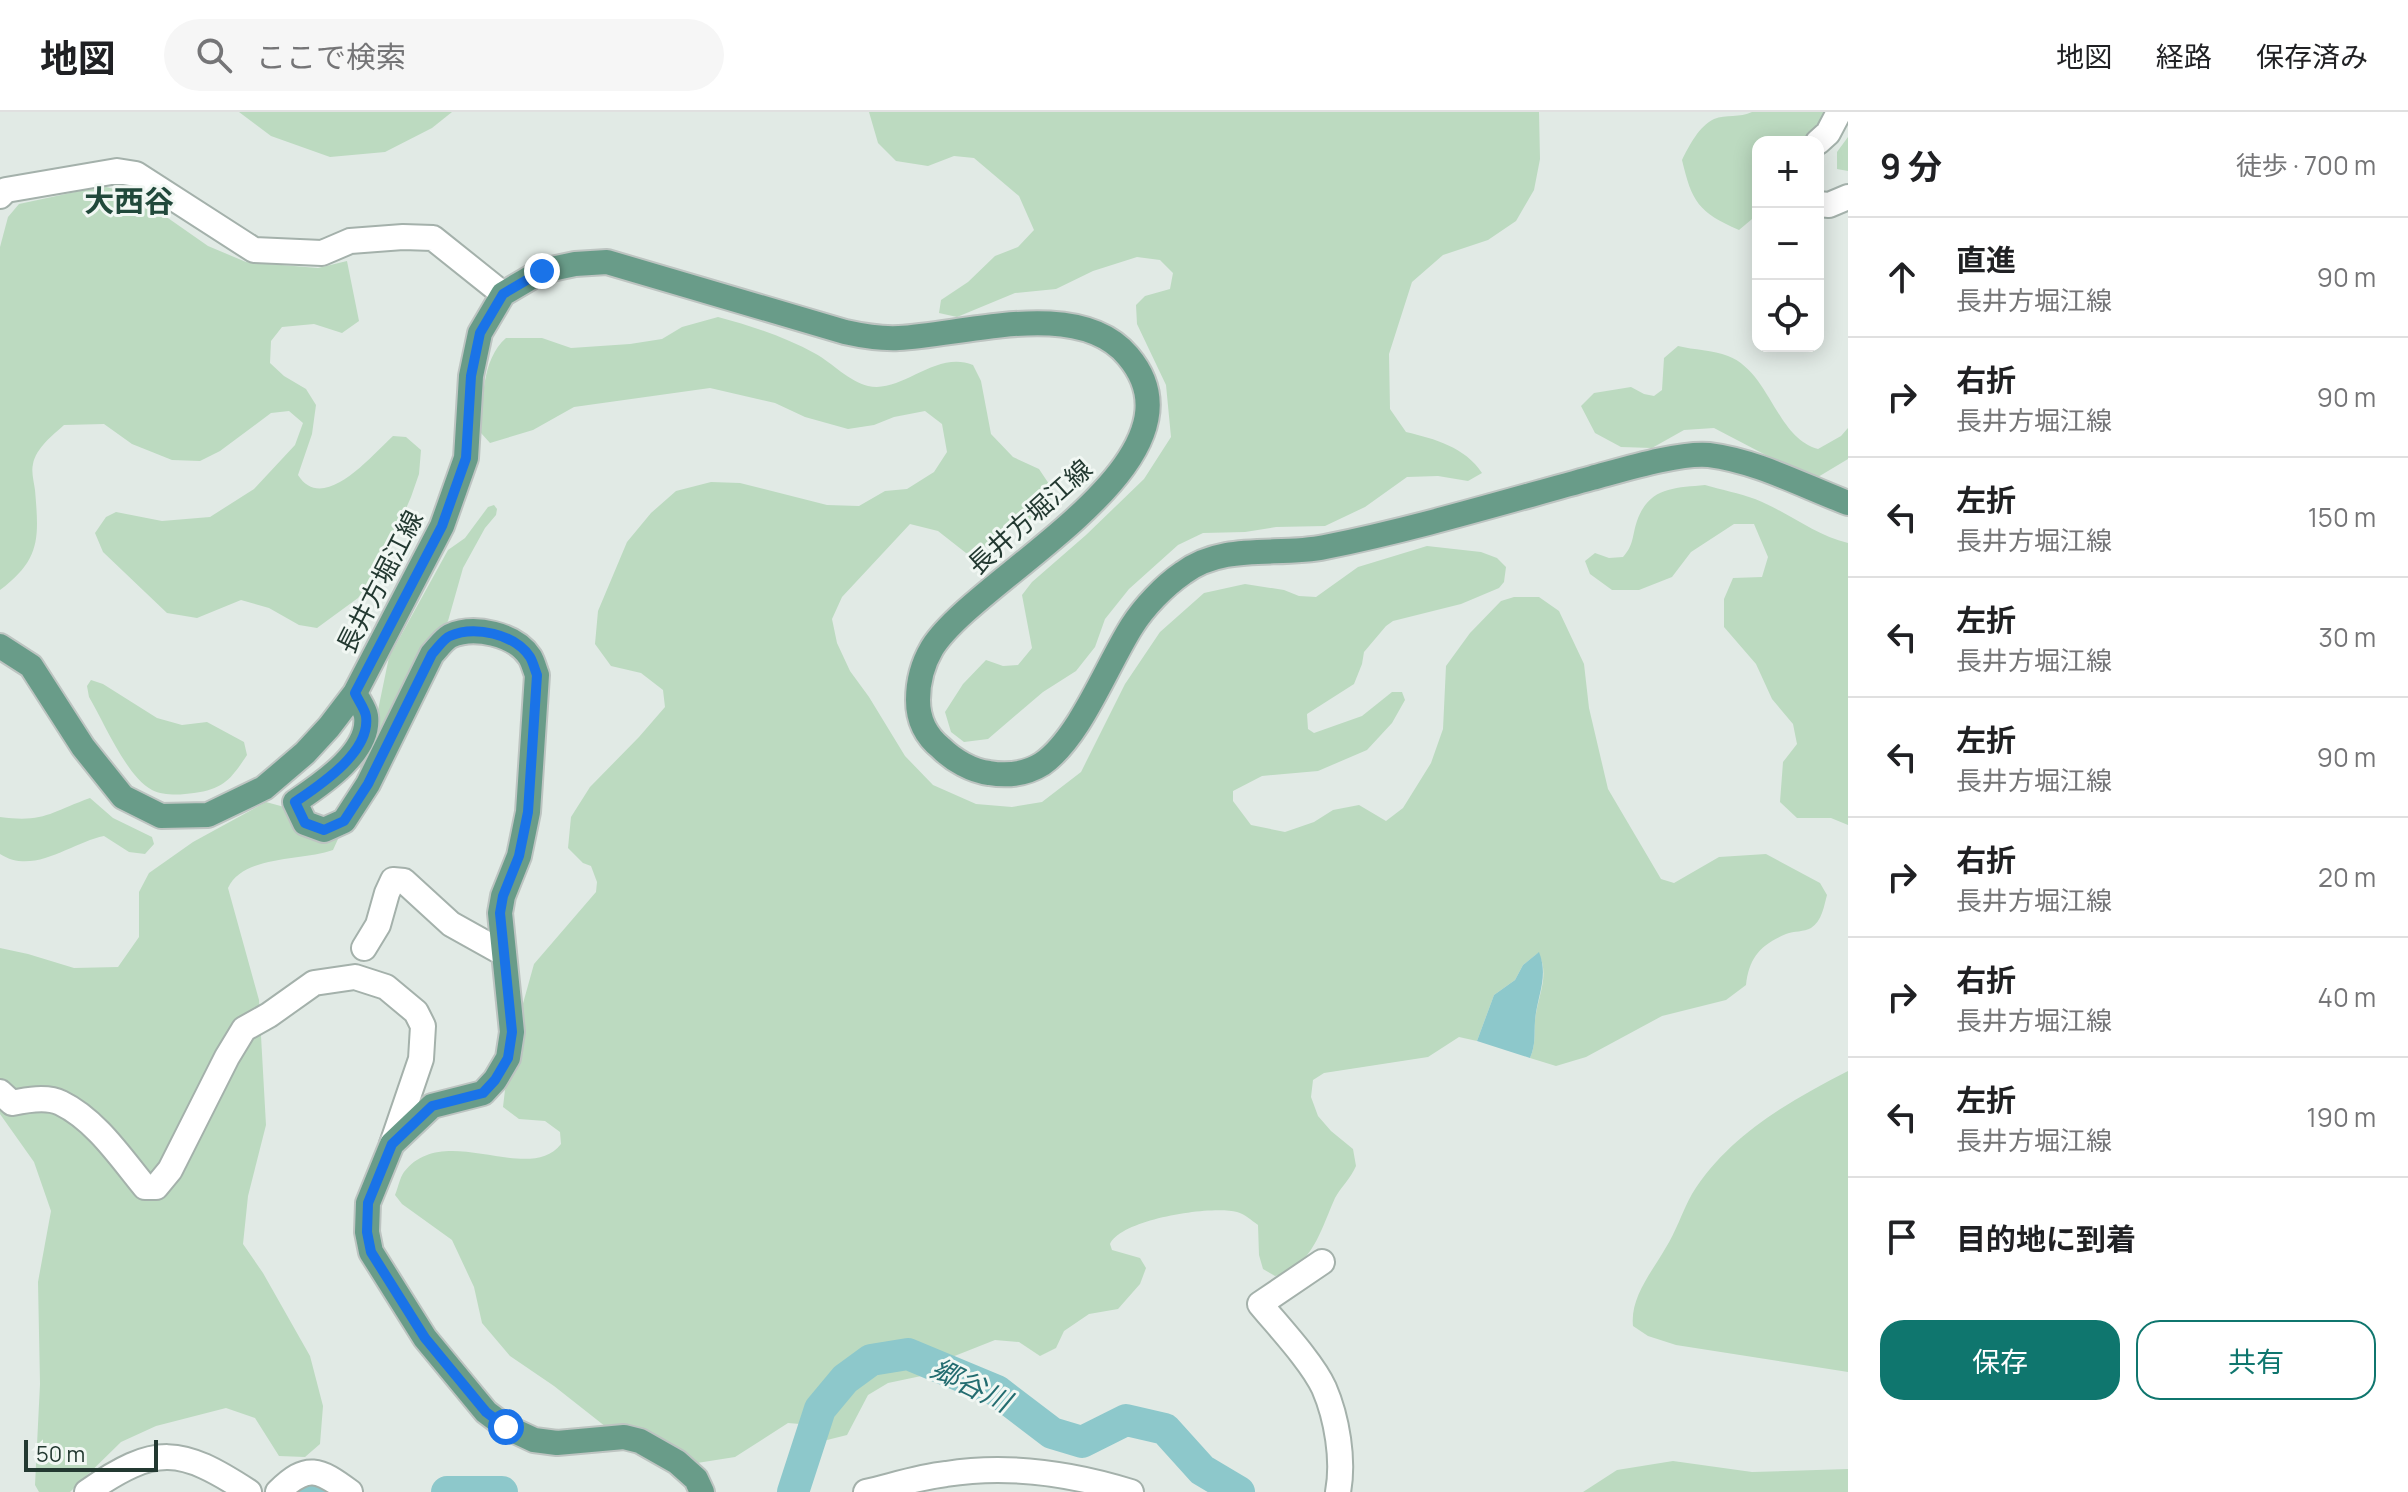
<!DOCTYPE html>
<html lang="ja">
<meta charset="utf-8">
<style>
:root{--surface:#fff;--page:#f6f6f6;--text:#202124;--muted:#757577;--line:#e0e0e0;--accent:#0f766e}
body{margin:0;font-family:Manrope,"Noto Sans JP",sans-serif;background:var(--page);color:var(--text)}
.controls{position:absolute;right:24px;top:24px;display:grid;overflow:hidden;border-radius:16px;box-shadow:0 4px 20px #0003}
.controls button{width:72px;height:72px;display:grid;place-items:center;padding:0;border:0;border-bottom:2px solid var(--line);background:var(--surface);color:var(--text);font:40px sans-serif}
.scale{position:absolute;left:24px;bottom:20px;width:134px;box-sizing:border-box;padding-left:8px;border:4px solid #233931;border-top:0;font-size:22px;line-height:28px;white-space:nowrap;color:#233931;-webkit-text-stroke:6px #f1f7f3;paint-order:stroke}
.stop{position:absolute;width:24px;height:24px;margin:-18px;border:6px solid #1a73e8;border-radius:50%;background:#fff}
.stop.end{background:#1a73e8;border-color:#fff;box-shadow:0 2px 8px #0008}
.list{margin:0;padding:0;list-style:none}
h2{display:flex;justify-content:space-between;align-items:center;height:104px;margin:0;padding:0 32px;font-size:34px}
h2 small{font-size:26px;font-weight:400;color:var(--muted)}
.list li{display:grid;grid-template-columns:52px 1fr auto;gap:24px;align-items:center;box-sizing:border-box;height:120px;padding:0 32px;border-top:2px solid var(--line)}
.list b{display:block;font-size:30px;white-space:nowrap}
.list p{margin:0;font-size:26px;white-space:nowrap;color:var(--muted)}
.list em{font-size:26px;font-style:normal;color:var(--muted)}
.actions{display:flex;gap:16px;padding:24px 32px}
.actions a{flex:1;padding:18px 0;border:2px solid var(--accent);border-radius:24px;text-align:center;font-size:28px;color:var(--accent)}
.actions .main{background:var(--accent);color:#fff}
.icon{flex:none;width:44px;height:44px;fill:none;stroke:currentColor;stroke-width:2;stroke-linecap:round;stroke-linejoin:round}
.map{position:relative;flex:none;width:1848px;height:1380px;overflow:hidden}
header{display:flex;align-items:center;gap:48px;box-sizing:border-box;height:112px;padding:0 40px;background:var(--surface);border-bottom:2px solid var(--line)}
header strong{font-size:38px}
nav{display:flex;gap:44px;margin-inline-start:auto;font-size:28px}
.search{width:560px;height:72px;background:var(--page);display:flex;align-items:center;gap:20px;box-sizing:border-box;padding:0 28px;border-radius:44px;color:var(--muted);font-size:30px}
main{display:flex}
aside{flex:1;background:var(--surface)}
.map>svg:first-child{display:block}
.green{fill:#bcdac0}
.water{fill:#8dc8cb}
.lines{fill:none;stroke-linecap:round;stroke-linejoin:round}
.river{stroke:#8dc8cb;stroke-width:32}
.minor-casing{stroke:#a4b1ab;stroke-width:28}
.major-casing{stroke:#bdc4c1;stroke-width:28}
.minor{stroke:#fff;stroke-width:24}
.major{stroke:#699c89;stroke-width:24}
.route{stroke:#1a73e8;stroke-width:10}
.labels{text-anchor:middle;stroke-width:6;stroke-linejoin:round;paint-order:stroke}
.street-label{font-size:26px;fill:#233931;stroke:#f1f7f3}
.water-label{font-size:28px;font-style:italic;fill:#236c70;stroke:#f1f7f3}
.quarter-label{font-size:30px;font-weight:bold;fill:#21493b;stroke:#f1f7f3}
</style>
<header>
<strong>地図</strong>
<div class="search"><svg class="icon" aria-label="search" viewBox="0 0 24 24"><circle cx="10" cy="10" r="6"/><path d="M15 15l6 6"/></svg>ここで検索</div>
<nav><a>地図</a><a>経路</a><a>保存済み</a></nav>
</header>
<main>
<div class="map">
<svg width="1848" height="1380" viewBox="0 0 1848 1380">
<rect width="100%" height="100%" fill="#e1eae5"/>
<path class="green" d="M 239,0 L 452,0 L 432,16 L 385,40 L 330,45 L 271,24 Z
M 869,0 L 1539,0 L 1540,47 L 1534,78 L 1516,109 L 1488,128 L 1443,143 L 1412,170 L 1389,242 L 1390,297 L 1406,320 C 1435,327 1465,335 1482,361 L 1468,369 L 1438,364 L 1407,365 L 1365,395 L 1325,414 L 1276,415 L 1245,420 L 1203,421 L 1178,433 L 1129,477 L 1105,507 L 1095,535 L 1076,559 L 1043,580 L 988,627 L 964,630 L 951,620 L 945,600 L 963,572 L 986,548 L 1003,554 L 1018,553 L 1032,536 L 1022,483 L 1032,470 L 1086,423 L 1144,367 L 1171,325 L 1166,273 L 1137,212 L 1136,193 L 1145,184 L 1170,177 L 1173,161 L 1160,148 L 1137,145 L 1093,159 L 1056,177 L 1015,181 L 957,205 L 939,201 L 941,188 L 968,170 L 995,144 L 1018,135 L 1034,118 L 1019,84 L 974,46 L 954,44 L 928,54 L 896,49 L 878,31 Z
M 1752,0 L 1825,0 C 1807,34 1793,30 1758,30 L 1758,102 L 1739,118 C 1698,100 1692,90 1682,48 C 1689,34 1699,14 1714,7 C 1726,2 1740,6 1752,0 Z
M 1848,25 L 1848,59 L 1837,57 L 1837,40 Z
M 103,74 L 135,83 L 208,134 L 246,150 L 318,156 L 347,149 L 359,209 L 342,221 L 314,212 L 282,215 L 271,229 L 270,251 L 284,264 L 306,277 L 316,293 L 312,322 L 298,363 C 323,403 372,343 393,324 L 406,325 L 421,338 L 419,362 L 411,385 L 381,454 L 358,486 L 317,516 L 299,513 L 269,496 L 241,488 L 197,506 L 167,501 L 103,440 L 95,421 L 106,405 L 116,400 L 162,409 L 210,405 L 254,377 L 295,333 L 303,311 L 289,299 L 271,301 L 220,339 L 200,349 L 172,348 L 132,332 L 104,312 L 64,313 C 53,323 36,336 33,352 C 31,360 34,370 35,378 C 39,426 41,447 0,478 L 0,135 L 8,105 L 19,92 Z
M 718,205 C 752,214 785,225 816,242 C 832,251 850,270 868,274 C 902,282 935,238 973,253 L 981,269 L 991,322 L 1013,345 L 1039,357 L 1053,378 C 1051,385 1049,395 1044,401 C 1036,409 1024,409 1015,414 C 994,424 990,438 966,441 L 938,419 L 910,412 L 842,485 L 832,507 L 837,531 L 850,559 L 869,585 L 905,644 L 933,673 L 976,692 L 1012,695 L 1042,690 L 1081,660 L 1125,572 L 1160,520 L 1204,481 L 1245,472 L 1284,478 L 1299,484 L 1316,485 L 1358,455 L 1427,434 L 1481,440 L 1497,446 L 1506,455 L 1504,470 L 1499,476 L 1461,492 L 1393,509 L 1386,514 L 1364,540 L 1362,552 L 1354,572 L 1307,602 L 1308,617 L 1314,621 L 1362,604 L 1392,580 L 1402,580 L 1405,588 L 1392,611 L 1367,638 L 1318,659 L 1262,664 L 1233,679 L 1233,689 L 1251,713 L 1285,720 L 1314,710 L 1333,698 L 1359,693 L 1386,709 L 1403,696 L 1431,651 L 1443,617 L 1446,554 L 1470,521 L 1501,489 L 1514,485 L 1539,485 L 1559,499 L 1584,552 L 1589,596 L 1608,677 L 1661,767 L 1674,771 L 1719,745 L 1766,742 L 1820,771 L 1827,783 C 1824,794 1822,809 1811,816 C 1804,820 1794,819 1786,822 C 1760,833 1749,846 1746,873 L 1726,888 L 1662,904 L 1586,945 L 1556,954 L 1530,946 C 1536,932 1534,923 1535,909 C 1537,885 1551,863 1538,841 L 1523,853 L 1515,868 L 1494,883 L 1477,929 L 1459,925 L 1428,945 L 1324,961 L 1313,968 L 1311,985 L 1318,1004 L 1331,1019 L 1353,1037 L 1356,1054 C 1351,1066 1341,1075 1335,1086 C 1321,1117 1312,1156 1275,1164 L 1263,1157 L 1259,1143 L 1258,1113 C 1251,1108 1245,1102 1237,1100 C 1212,1093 1121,1107 1110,1132 L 1112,1138 L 1140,1146 L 1146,1156 L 1140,1172 L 1118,1197 L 1089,1202 L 1064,1219 L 1056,1236 L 1040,1244 L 1019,1230 L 995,1228 L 952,1245 L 926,1263 L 888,1271 L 868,1283 L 847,1323 L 827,1328 L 800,1312 L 788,1311 L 735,1345 L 697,1351 L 634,1337 L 554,1274 L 510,1244 L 482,1211 L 474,1175 L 452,1128 L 402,1092 L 395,1083 C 398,1076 400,1065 404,1060 C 444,1008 528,1074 561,1032 L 560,1020 L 545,1009 L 519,1007 L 503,995 L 505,978 L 519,949 L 522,895 L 534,852 L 596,780 L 597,770 L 591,754 L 583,751 L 568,736 L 571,705 L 590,675 L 639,625 L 665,595 L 663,578 L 641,561 L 611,554 L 595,532 L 598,499 L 627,430 L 651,401 L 676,379 L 711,370 L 740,371 L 827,393 L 859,394 L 885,379 L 907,377 L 934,360 L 947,340 L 942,312 L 925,299 L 894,305 L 874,313 L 848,317 L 805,305 L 775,291 L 710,276 L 574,295 L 533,318 L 490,331 L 481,321 C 483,289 481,248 506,226 L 542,226 L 571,236 L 630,232 L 662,227 L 682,215 Z
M 1678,234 C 1694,238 1713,238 1728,244 C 1770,260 1776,326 1818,337 L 1841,324 L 1848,316 L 1848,347 L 1818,365 L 1785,353 L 1714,316 L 1684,318 L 1652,336 L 1621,335 L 1595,321 L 1581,294 L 1594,281 L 1631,275 L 1644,282 L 1654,284 L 1662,278 L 1664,246 Z
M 1705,373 C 1722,378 1739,381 1755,387 C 1788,400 1814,423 1848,431 L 1848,713 L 1831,706 L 1797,706 L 1780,690 L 1783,650 L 1797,632 L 1793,612 L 1772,587 L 1756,552 L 1724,515 L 1724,487 L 1733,466 L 1762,465 L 1768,445 L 1754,412 L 1734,412 L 1691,440 L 1672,465 L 1639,478 L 1612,478 L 1590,462 L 1585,449 L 1595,441 L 1609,446 L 1623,445 C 1634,433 1632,424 1637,409 C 1649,375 1674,376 1705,373 Z
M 494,393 L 497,397 L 496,403 L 485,416 L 463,456 L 448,509 L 427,538 L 367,652 L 360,656 L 357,649 L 377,603 L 389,545 L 448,438 L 465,426 L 488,395 Z
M 91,568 L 103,572 L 157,606 L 182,613 L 207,610 L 244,630 L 247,643 C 231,667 224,677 194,681 C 181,683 164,684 152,678 C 126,664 104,610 89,585 L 87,574 Z
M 90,686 L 113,706 L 152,725 L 154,732 L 145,742 L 129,740 L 104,724 C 72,730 34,764 0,742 L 0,705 C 44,711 51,700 90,686 Z
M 266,690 L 288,696 L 338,727 L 333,738 C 302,749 243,743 228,776 L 259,888 L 266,1013 L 248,1084 L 243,1132 L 263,1161 L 310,1244 L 323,1294 L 320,1332 L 305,1345 L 279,1344 L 255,1306 L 226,1296 L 156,1314 L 121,1330 L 70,1380 L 39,1380 L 35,1373 L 40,1272 L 38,1170 L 51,1099 L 34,1050 L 0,1002 L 0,836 L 28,842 L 74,856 L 118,855 L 139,825 L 139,780 L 149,761 L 193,730 Z
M 1848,959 L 1848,1260 L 1676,1233 L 1648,1224 L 1633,1214 C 1630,1186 1651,1161 1665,1137 C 1676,1120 1682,1100 1692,1082 C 1729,1023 1788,990 1848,959 Z
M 1673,1349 L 1752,1360 L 1848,1357 L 1848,1380 L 1583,1380 L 1617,1358 Z"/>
<path class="water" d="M 1539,840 C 1549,865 1537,884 1535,909 C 1534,923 1536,932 1530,946 L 1477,929 L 1494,883 L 1515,868 L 1523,853 Z"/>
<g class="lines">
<path class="river" d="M 308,1380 L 313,1375 L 321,1380
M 447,1380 L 502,1380
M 793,1380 L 820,1297 L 845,1267 L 871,1248 L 908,1242 L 997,1279 L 1052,1321 L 1082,1330 L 1126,1308 L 1165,1317 L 1202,1358 L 1239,1380"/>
<defs>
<path id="minor" d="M 1818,30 L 1828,21 L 1839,0
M 0,84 L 6,78 L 117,59 L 136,62 L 254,138 L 322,141 L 350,129 L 403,125 L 433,126 L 503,182
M 1818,92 L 1829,93 L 1848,85
M 364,836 L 378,813 L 387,781 L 393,768 L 404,769 L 451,812 L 503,841
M 0,980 L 12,991 C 26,988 47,984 61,991 C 96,1008 121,1046 145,1075 L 156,1075 L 170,1058 L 227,945 L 244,917 L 269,903 L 314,871 L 355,865 L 386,875 L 416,900 L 423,914 L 421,947 L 392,1032
M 1322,1150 L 1260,1192 C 1279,1215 1312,1250 1324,1276 C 1337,1306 1344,1348 1338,1380
M 87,1380 C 156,1332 180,1335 249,1380
M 278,1380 C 307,1351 319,1357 350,1380
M 866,1380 C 892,1374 919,1365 946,1362 C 1009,1352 1070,1361 1131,1380"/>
<path id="major" d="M 0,534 L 31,554 L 83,635 L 123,685 L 161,704 L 208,703 L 264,676 L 305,641 L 329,615 L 355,581 L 442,414 L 466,346 L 471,264 L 480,221 L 503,182 L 542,159 L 575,152 L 607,150 L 845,220 C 863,224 880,227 899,226 C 964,223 1079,185 1128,244 C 1217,349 977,464 932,536 C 922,553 918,569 918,588 C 918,608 926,624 941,636 C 953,648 972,659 989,661 C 1007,664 1026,662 1042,652 C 1080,626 1107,553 1132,514 C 1144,495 1164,474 1183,461 C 1224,430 1278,445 1325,435 C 1415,417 1504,390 1592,366 C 1622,358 1680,340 1709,343 C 1757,349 1803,374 1848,391
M 355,581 C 358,588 365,597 366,604 C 371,640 320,673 295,690 L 305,711 L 324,718 L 344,709 L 368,672 L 432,542 C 437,537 443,528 450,524 C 474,513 515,522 530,545 C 533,550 535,558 537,563 L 528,700 L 519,744 L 503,784 L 500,801 L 512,920 L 508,946 L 495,968 L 483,981 L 432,994 L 392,1032 L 368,1091 L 367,1120 L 371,1140 L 425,1226 L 486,1300 L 506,1315 L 534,1328 L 557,1331 L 624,1325 L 640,1329 L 677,1350 L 696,1367 L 702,1380"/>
</defs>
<use href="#minor" class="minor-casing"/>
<use href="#major" class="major-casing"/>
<use href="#minor" class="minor"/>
<use href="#major" class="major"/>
</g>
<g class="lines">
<path class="route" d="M 506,1315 L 486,1300 L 425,1226 L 371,1140 L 367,1120 L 368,1091 L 392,1032 L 432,994 L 483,981 L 495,968 L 508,946 L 512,920 L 500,801 L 503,784 L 519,744 L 528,700 L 537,563 C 535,558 533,550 530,545 C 515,522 474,513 450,524 C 443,527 437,537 432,542 L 368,672 L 344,709 L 324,718 L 305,711 L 295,690 C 320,673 371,640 366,604 C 365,597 358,588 355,581 L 442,414 L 466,346 L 471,264 L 480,221 L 503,182 L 542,159"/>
</g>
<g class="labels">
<g class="street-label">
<text transform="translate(1030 405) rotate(-42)" y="9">長井方堀江線</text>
<text transform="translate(380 470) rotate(-63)" y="9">長井方堀江線</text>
</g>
<g class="water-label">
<text transform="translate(971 1273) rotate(26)" y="10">郷谷川</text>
</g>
<g class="quarter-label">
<text x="129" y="100">大西谷</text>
</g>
</g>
</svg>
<div class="controls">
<button>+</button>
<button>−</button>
<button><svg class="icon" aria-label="locate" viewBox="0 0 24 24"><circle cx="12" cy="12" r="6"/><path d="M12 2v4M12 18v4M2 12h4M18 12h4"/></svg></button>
</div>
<div class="scale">50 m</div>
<div class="stop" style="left:506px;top:1315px"></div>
<div class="stop end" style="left:542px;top:159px"></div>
</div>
<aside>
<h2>9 分<small>徒歩 · 700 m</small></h2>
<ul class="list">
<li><svg class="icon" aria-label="ahead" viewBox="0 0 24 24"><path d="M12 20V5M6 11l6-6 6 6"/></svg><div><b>直進</b><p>長井方堀江線</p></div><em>90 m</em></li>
<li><svg class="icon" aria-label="right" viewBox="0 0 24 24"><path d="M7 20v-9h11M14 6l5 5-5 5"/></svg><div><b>右折</b><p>長井方堀江線</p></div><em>90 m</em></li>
<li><svg class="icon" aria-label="left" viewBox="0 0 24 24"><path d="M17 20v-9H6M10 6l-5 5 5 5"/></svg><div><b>左折</b><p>長井方堀江線</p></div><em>150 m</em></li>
<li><svg class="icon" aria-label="left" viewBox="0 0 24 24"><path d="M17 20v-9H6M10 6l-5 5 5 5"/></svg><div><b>左折</b><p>長井方堀江線</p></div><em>30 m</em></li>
<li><svg class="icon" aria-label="left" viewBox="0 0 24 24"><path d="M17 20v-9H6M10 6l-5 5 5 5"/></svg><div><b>左折</b><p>長井方堀江線</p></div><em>90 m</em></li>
<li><svg class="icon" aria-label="right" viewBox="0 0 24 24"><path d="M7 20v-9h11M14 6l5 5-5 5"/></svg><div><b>右折</b><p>長井方堀江線</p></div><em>20 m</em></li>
<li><svg class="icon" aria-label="right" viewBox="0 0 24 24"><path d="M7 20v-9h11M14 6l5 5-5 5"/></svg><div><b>右折</b><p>長井方堀江線</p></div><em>40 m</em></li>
<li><svg class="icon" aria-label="left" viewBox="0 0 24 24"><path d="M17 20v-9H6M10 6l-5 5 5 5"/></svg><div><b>左折</b><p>長井方堀江線</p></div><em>190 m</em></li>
<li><svg class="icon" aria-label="arrive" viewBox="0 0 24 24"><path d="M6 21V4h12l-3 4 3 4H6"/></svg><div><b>目的地に到着</b></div></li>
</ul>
<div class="actions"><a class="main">保存</a><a>共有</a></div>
</aside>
</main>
